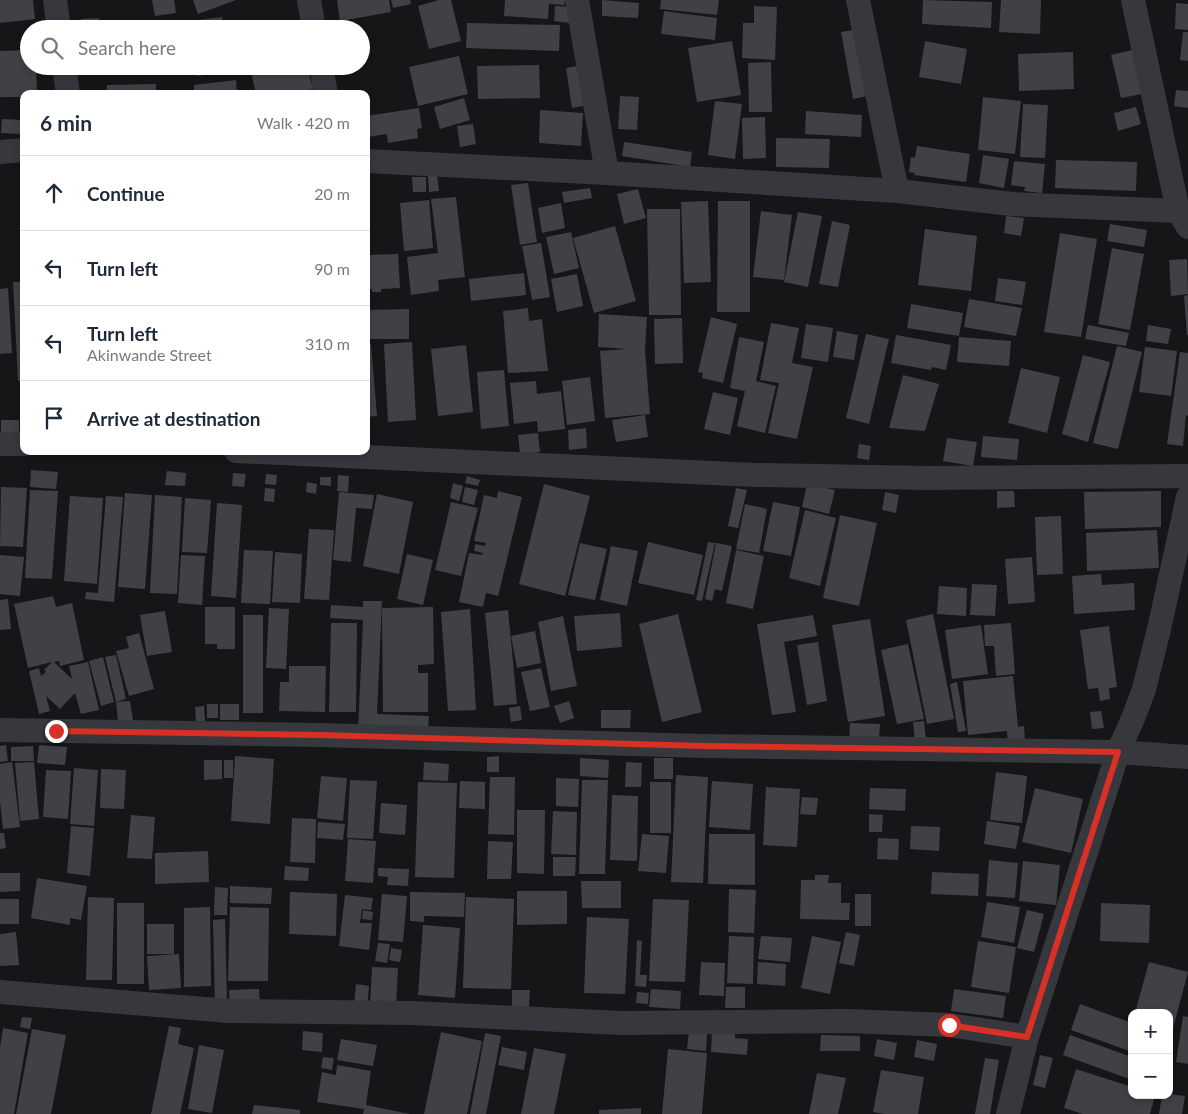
<!DOCTYPE html>
<meta charset="utf-8">
<style>
:root{--surface:#fff;--page:#f6f6f7;--text:#1f2937;--muted:#747a83;--line:#e0e1e3}
body{margin:0;font-family:Lato,sans-serif;background:var(--page);color:var(--text)}
.controls{position:absolute;right:15px;bottom:15px;display:grid;overflow:hidden;border-radius:10px;box-shadow:0 2px 8px #0003}
.controls button{width:45px;height:45px;display:grid;place-items:center;padding:0;border:0;border-bottom:1px solid var(--line);background:var(--surface);color:var(--text);font:25px sans-serif}
.stop{position:absolute;width:15px;height:15px;margin:-11px;border:4px solid #d93025;border-radius:50%;background:#fff}
.stop.end{background:#d93025;border-color:#fff;box-shadow:0 1px 5px #0008}
.list{margin:0;padding:0;list-style:none}
h2{display:flex;justify-content:space-between;align-items:center;height:65px;margin:0;padding:0 20px;font-size:21px}
h2 small{font-size:16px;font-weight:400;color:var(--muted)}
.list li{display:grid;grid-template-columns:32px 1fr auto;gap:15px;align-items:center;box-sizing:border-box;height:75px;padding:0 20px;border-top:1px solid var(--line)}
.list b{display:block;font-size:19px;white-space:nowrap}
.list p{margin:0;font-size:16px;white-space:nowrap;color:var(--muted)}
.list em{font-size:16px;font-style:normal;color:var(--muted)}
.icon{flex:none;width:28px;height:28px;fill:none;stroke:currentColor;stroke-width:2;stroke-linecap:round;stroke-linejoin:round}
.map{position:relative;flex:none;width:1188px;height:1114px;overflow:hidden}
.search{position:absolute;background:var(--surface);box-shadow:0 2px 8px #0003;left:20px;top:20px;width:350px;height:55px;display:flex;align-items:center;gap:12px;box-sizing:border-box;padding:0 18px;border-radius:28px;color:var(--muted);font-size:19px}
.panel{position:absolute;background:var(--surface);box-shadow:0 2px 8px #0003;left:20px;top:90px;width:350px;height:365px;border-radius:10px}
.map>svg:first-child{display:block}
.building{fill:#404145}
.lines{fill:none;stroke-linecap:round;stroke-linejoin:round}
.minor{stroke:#37383d;stroke-width:24}
.route{stroke:#d93025;stroke-width:6}
</style>
<div class="map">
<svg width="1188" height="1114" viewBox="0 0 1188 1114">
<rect width="100%" height="100%" fill="#161618"/>
<path class="building" d="M 0,0 L 33,0 L 35,19 L 0,23 Z
M 152,0 L 174,0 L 176,13 L 155,16 Z
M 193,0 L 236,0 L 198,14 Z
M 337,0 L 389,0 L 391,12 L 340,21 Z
M 391,0 L 410,0 L 411,4 L 393,8 Z
M 439,0 L 451,0 L 461,41 L 429,49 L 418,6 Z
M 505,0 L 565,0 L 564,5 L 549,4 L 548,19 L 504,16 Z
M 602,0 L 639,3 L 638,18 L 602,16 Z
M 661,0 L 719,0 L 717,15 L 660,9 Z
M 923,0 L 992,2 L 991,28 L 922,24 Z
M 1001,0 L 1041,0 L 1040,34 L 999,32 Z
M 1176,3 L 1188,4 L 1188,30 L 1175,29 Z
M 555,6 L 573,7 L 571,23 L 554,21 Z
M 754,6 L 777,7 L 775,60 L 742,58 L 743,23 L 754,23 Z
M 664,11 L 717,18 L 715,40 L 661,34 Z
M 222,17 L 224,29 L 191,29 L 190,21 Z
M 99,18 L 100,29 L 82,29 L 81,19 Z
M 467,23 L 560,25 L 559,51 L 466,48 Z
M 859,29 L 872,95 L 853,99 L 841,32 Z
M 1183,32 L 1188,32 L 1188,61 L 1180,60 Z
M 732,41 L 741,95 L 697,102 L 688,48 Z
M 925,41 L 967,49 L 961,84 L 919,77 Z
M 29,50 L 29,66 L 36,66 L 37,94 L 24,94 L 24,97 L 0,97 L 0,51 Z
M 1132,50 L 1142,94 L 1121,98 L 1111,55 Z
M 1073,52 L 1074,89 L 1019,91 L 1018,54 Z
M 459,56 L 468,94 L 418,106 L 409,67 Z
M 771,62 L 772,112 L 749,112 L 748,63 Z
M 539,65 L 540,98 L 478,99 L 477,66 Z
M 582,65 L 588,105 L 572,108 L 566,68 Z
M 158,66 L 185,66 L 185,70 L 159,74 Z
M 196,66 L 234,66 L 234,71 L 197,76 Z
M 275,66 L 298,66 L 298,69 L 307,67 L 313,89 L 294,94 L 256,94 L 251,72 Z
M 236,80 L 237,94 L 194,94 L 194,85 Z
M 156,84 L 156,94 L 107,94 L 107,85 Z
M 1176,90 L 1188,91 L 1188,108 L 1174,106 Z
M 620,96 L 639,97 L 637,130 L 618,129 Z
M 983,97 L 1021,101 L 1015,154 L 978,150 Z
M 464,98 L 470,120 L 440,129 L 434,107 Z
M 715,101 L 742,104 L 735,159 L 708,155 Z
M 1023,104 L 1048,105 L 1045,158 L 1020,157 Z
M 1136,107 L 1141,124 L 1118,131 L 1114,113 Z
M 419,108 L 422,128 L 417,129 L 418,138 L 388,143 L 387,134 L 368,137 L 366,116 Z
M 540,110 L 583,113 L 581,146 L 539,143 Z
M 806,111 L 862,115 L 861,137 L 805,134 Z
M 765,117 L 766,158 L 743,159 L 742,118 Z
M 2,119 L 24,120 L 23,134 L 1,133 Z
M 473,124 L 476,144 L 460,147 L 457,126 Z
M 776,138 L 830,139 L 829,168 L 776,167 Z
M 624,142 L 692,152 L 690,167 L 622,156 Z
M 917,146 L 970,154 L 966,182 L 914,175 L 915,173 L 909,172 L 911,157 L 915,158 Z
M 983,155 L 1009,159 L 1004,188 L 979,183 Z
M 1056,160 L 1137,162 L 1136,191 L 1055,188 Z
M 1014,161 L 1045,164 L 1042,193 L 1024,191 L 1025,187 L 1011,185 Z
M 437,175 L 439,191 L 429,192 L 428,176 Z
M 412,177 L 426,177 L 426,192 L 413,192 Z
M 528,183 L 537,242 L 520,245 L 511,185 Z
M 590,188 L 592,198 L 564,203 L 562,192 Z
M 638,189 L 646,218 L 624,224 L 617,194 Z
M 456,197 L 465,277 L 438,280 L 439,291 L 411,295 L 407,257 L 438,253 L 431,199 Z
M 429,200 L 433,248 L 404,251 L 400,203 Z
M 708,201 L 711,282 L 684,283 L 681,202 Z
M 718,201 L 750,201 L 750,312 L 717,312 Z
M 561,203 L 565,228 L 542,233 L 538,208 Z
M 647,209 L 680,209 L 681,315 L 649,315 Z
M 761,211 L 792,215 L 784,280 L 753,277 Z
M 798,212 L 822,216 L 808,287 L 784,282 Z
M 1006,216 L 1024,218 L 1021,236 L 1004,233 Z
M 832,221 L 850,225 L 838,287 L 819,284 Z
M 1110,224 L 1147,230 L 1144,247 L 1107,241 Z
M 615,226 L 636,301 L 594,313 L 573,238 Z
M 925,229 L 977,236 L 971,291 L 918,285 Z
M 571,232 L 579,268 L 554,274 L 546,237 Z
M 1060,233 L 1097,239 L 1081,337 L 1044,332 Z
M 541,243 L 550,297 L 532,300 L 522,246 Z
M 1112,248 L 1144,254 L 1130,330 L 1098,324 Z
M 398,254 L 400,288 L 381,289 L 381,292 L 372,292 L 372,289 L 366,289 L 366,255 Z
M 1187,259 L 1188,294 L 1171,296 L 1169,260 Z
M 524,273 L 526,295 L 471,301 L 469,279 Z
M 577,274 L 583,306 L 557,312 L 551,279 Z
M 998,278 L 1026,282 L 1022,305 L 995,301 Z
M 13,282 L 24,282 L 24,381 L 18,381 Z
M 8,288 L 12,353 L 0,354 L 0,289 Z
M 1188,295 L 1188,335 L 1187,335 L 1184,296 Z
M 969,299 L 1022,308 L 1016,336 L 964,327 Z
M 911,304 L 963,313 L 959,336 L 907,328 Z
M 528,308 L 529,321 L 542,319 L 548,371 L 508,373 L 503,311 Z
M 409,309 L 409,339 L 366,339 L 366,310 Z
M 599,314 L 647,317 L 645,350 L 650,414 L 605,418 L 600,351 L 627,349 L 598,347 Z
M 711,317 L 737,324 L 723,383 L 702,378 L 703,373 L 698,372 Z
M 682,318 L 683,363 L 655,364 L 654,319 Z
M 771,323 L 799,328 L 792,363 L 813,367 L 797,439 L 768,433 L 779,383 L 760,380 Z
M 806,324 L 833,328 L 828,362 L 801,358 Z
M 1088,325 L 1129,333 L 1126,346 L 1085,339 Z
M 1148,325 L 1171,329 L 1168,344 L 1146,341 Z
M 837,331 L 858,335 L 854,360 L 833,357 Z
M 866,334 L 889,339 L 869,424 L 846,418 Z
M 896,335 L 951,345 L 946,370 L 932,367 L 931,370 L 891,363 Z
M 739,337 L 764,342 L 756,381 L 776,386 L 765,433 L 737,426 L 745,391 L 730,388 Z
M 959,337 L 1011,341 L 1009,366 L 957,362 Z
M 412,342 L 416,420 L 388,422 L 384,344 Z
M 366,344 L 371,344 L 377,416 L 366,417 Z
M 466,345 L 473,412 L 438,416 L 431,349 Z
M 1117,346 L 1142,352 L 1118,449 L 1093,443 Z
M 1145,347 L 1177,351 L 1171,396 L 1139,392 Z
M 1180,352 L 1188,353 L 1188,416 L 1186,415 L 1183,446 L 1167,444 Z
M 1083,355 L 1110,362 L 1088,442 L 1062,434 Z
M 1021,368 L 1060,377 L 1047,433 L 1008,423 Z
M 504,370 L 509,426 L 481,429 L 477,372 Z
M 903,375 L 939,384 L 925,431 L 889,428 Z
M 590,377 L 595,421 L 567,425 L 562,381 Z
M 536,381 L 537,394 L 561,391 L 565,429 L 538,432 L 537,421 L 514,424 L 510,383 Z
M 713,392 L 738,398 L 730,435 L 704,429 Z
M 645,415 L 648,437 L 616,442 L 612,420 Z
M 1,420 L 19,420 L 19,440 L 1,440 Z
M 586,428 L 587,448 L 569,450 L 568,430 Z
M 538,433 L 540,452 L 520,454 L 518,435 Z
M 983,436 L 1019,439 L 1017,460 L 981,457 Z
M 947,438 L 977,442 L 973,466 L 943,461 Z
M 859,444 L 871,446 L 869,460 L 857,458 Z
M 31,470 L 58,472 L 56,489 L 30,487 Z
M 167,471 L 186,473 L 185,486 L 165,485 Z
M 233,473 L 246,474 L 244,487 L 232,486 Z
M 266,474 L 277,475 L 276,485 L 265,484 Z
M 338,475 L 349,476 L 348,492 L 337,491 Z
M 467,476 L 480,480 L 478,486 L 465,483 Z
M 320,477 L 331,477 L 331,486 L 320,485 Z
M 307,482 L 317,484 L 316,494 L 306,492 Z
M 453,483 L 463,486 L 459,501 L 450,498 Z
M 544,484 L 590,496 L 565,596 L 519,584 Z
M 807,484 L 835,490 L 829,514 L 802,507 Z
M 1,487 L 27,488 L 23,547 L 0,546 Z
M 465,487 L 478,490 L 474,505 L 462,502 Z
M 265,488 L 275,489 L 274,502 L 264,501 Z
M 736,488 L 747,490 L 738,528 L 728,526 Z
M 30,490 L 58,491 L 52,579 L 25,578 Z
M 498,491 L 522,497 L 498,596 L 486,593 L 483,607 L 459,602 L 469,553 L 482,555 L 483,553 L 474,551 L 475,544 L 485,546 L 486,543 L 474,541 L 484,495 L 497,498 Z
M 997,491 L 1014,491 L 1015,507 L 997,508 Z
M 1161,491 L 1161,527 L 1085,529 L 1084,492 Z
M 339,492 L 374,495 L 372,509 L 356,508 L 351,562 L 333,560 Z
M 885,492 L 899,495 L 896,513 L 882,510 Z
M 125,493 L 152,495 L 145,589 L 118,587 Z
M 377,494 L 413,502 L 399,574 L 363,566 Z
M 155,495 L 182,497 L 177,594 L 150,593 Z
M 70,496 L 103,498 L 97,584 L 64,581 Z
M 106,496 L 123,497 L 114,602 L 85,599 L 86,592 L 98,593 Z
M 185,498 L 211,500 L 207,553 L 182,552 Z
M 451,502 L 478,508 L 461,576 L 435,570 Z
M 773,502 L 800,507 L 791,556 L 763,551 Z
M 217,503 L 242,505 L 236,598 L 211,596 Z
M 745,504 L 767,509 L 759,553 L 736,549 Z
M 805,510 L 836,518 L 820,586 L 789,578 Z
M 840,515 L 877,523 L 859,606 L 823,598 Z
M 1061,516 L 1063,574 L 1037,575 L 1035,517 Z
M 309,529 L 334,530 L 329,600 L 304,599 Z
M 1157,530 L 1159,568 L 1087,571 L 1086,533 Z
M 648,542 L 703,555 L 694,595 L 638,583 Z
M 708,542 L 715,543 L 702,601 L 696,600 Z
M 580,543 L 607,549 L 595,600 L 568,595 Z
M 716,543 L 732,546 L 722,591 L 715,589 L 712,601 L 705,599 Z
M 611,546 L 638,551 L 627,606 L 600,600 Z
M 244,550 L 273,551 L 270,604 L 241,603 Z
M 736,550 L 764,556 L 753,609 L 726,603 Z
M 275,552 L 302,554 L 300,603 L 272,602 Z
M 407,554 L 433,560 L 423,605 L 397,599 Z
M 0,555 L 24,557 L 20,596 L 0,594 Z
M 181,555 L 205,556 L 202,605 L 178,603 Z
M 1032,557 L 1035,602 L 1008,604 L 1005,559 Z
M 1101,574 L 1102,585 L 1134,583 L 1135,610 L 1074,614 L 1072,576 Z
M 972,584 L 997,585 L 995,616 L 970,615 Z
M 939,586 L 967,588 L 966,616 L 937,614 Z
M 53,596 L 56,607 L 72,603 L 84,660 L 60,666 L 59,661 L 54,662 L 72,679 L 69,666 L 88,662 L 99,710 L 81,714 L 75,693 L 60,709 L 46,696 L 50,711 L 39,714 L 29,671 L 39,668 L 41,676 L 46,672 L 44,670 L 52,662 L 28,668 L 14,604 Z
M 8,599 L 11,629 L 0,630 L 0,600 Z
M 363,601 L 382,601 L 377,714 L 429,716 L 428,728 L 358,731 L 363,620 L 330,618 L 331,605 L 363,607 Z
M 205,607 L 235,607 L 235,649 L 217,649 L 217,644 L 205,644 Z
M 433,607 L 434,664 L 418,665 L 418,673 L 428,673 L 428,712 L 383,712 L 382,608 Z
M 269,608 L 289,609 L 286,669 L 266,668 Z
M 470,609 L 476,710 L 448,711 L 441,612 Z
M 508,610 L 517,704 L 494,706 L 485,613 Z
M 165,611 L 172,652 L 147,656 L 140,615 Z
M 620,613 L 622,647 L 577,651 L 574,616 Z
M 678,614 L 702,712 L 662,722 L 639,624 Z
M 933,614 L 954,719 L 927,724 L 906,620 Z
M 243,615 L 263,615 L 263,713 L 243,713 Z
M 813,615 L 817,636 L 784,642 L 796,712 L 772,715 L 757,624 Z
M 563,616 L 577,686 L 551,691 L 538,622 Z
M 870,619 L 885,716 L 848,722 L 832,625 Z
M 331,623 L 357,623 L 356,712 L 329,712 Z
M 1011,623 L 1015,674 L 996,676 L 994,646 L 985,646 L 984,625 Z
M 981,625 L 988,674 L 952,679 L 945,630 Z
M 1109,626 L 1117,687 L 1109,688 L 1110,699 L 1100,701 L 1098,688 L 1088,689 L 1080,630 Z
M 535,631 L 541,663 L 517,668 L 511,636 Z
M 139,633 L 154,689 L 129,696 L 116,651 L 129,648 L 126,637 Z
M 818,642 L 827,701 L 807,705 L 797,645 Z
M 908,644 L 924,719 L 897,724 L 881,650 Z
M 116,655 L 126,699 L 116,702 L 105,657 Z
M 103,657 L 114,702 L 101,706 L 89,661 Z
M 289,666 L 326,666 L 325,712 L 279,711 L 280,682 L 289,682 Z
M 541,668 L 550,707 L 530,711 L 521,672 Z
M 1013,676 L 1018,727 L 1024,726 L 1025,743 L 1008,745 L 1007,731 L 968,735 L 963,681 Z
M 957,682 L 966,731 L 958,732 L 950,684 Z
M 130,701 L 133,720 L 118,721 L 116,702 Z
M 569,701 L 574,718 L 560,723 L 554,706 Z
M 207,704 L 218,704 L 218,718 L 207,718 Z
M 220,704 L 239,704 L 239,720 L 220,720 Z
M 204,706 L 205,721 L 196,721 L 195,707 Z
M 520,706 L 522,720 L 511,722 L 509,708 Z
M 601,710 L 631,710 L 630,728 L 601,728 Z
M 1101,711 L 1104,728 L 1092,729 L 1090,712 Z
M 924,721 L 926,740 L 915,741 L 913,722 Z
M 850,723 L 880,724 L 879,740 L 849,739 Z
M 6,745 L 8,761 L 0,762 L 0,746 Z
M 39,745 L 67,747 L 65,765 L 37,763 Z
M 33,746 L 34,761 L 11,761 L 11,747 Z
M 235,756 L 274,759 L 270,824 L 231,821 Z
M 499,756 L 499,772 L 487,772 L 487,757 Z
M 580,758 L 609,760 L 608,778 L 580,776 Z
M 654,758 L 673,758 L 673,779 L 654,779 Z
M 204,760 L 222,760 L 222,779 L 204,780 Z
M 224,760 L 233,760 L 233,778 L 224,778 Z
M 12,762 L 20,827 L 3,829 L 0,802 L 0,764 Z
M 34,762 L 39,819 L 20,821 L 15,763 Z
M 424,762 L 449,764 L 448,781 L 423,780 Z
M 626,762 L 642,763 L 641,787 L 625,787 Z
M 74,768 L 98,770 L 94,826 L 70,824 Z
M 101,769 L 126,770 L 124,809 L 100,808 Z
M 46,770 L 71,771 L 68,819 L 43,817 Z
M 996,772 L 1027,776 L 1022,823 L 990,820 Z
M 676,775 L 708,777 L 703,883 L 671,882 Z
M 321,776 L 347,778 L 343,821 L 317,818 Z
M 490,777 L 515,777 L 514,835 L 488,834 Z
M 556,778 L 579,779 L 578,807 L 556,806 Z
M 350,780 L 377,781 L 373,839 L 347,838 Z
M 582,780 L 608,780 L 605,874 L 579,874 Z
M 460,781 L 485,782 L 485,809 L 459,808 Z
M 712,781 L 753,784 L 750,830 L 709,827 Z
M 418,782 L 457,783 L 454,878 L 415,877 Z
M 650,782 L 671,782 L 671,833 L 650,833 Z
M 766,787 L 800,789 L 797,847 L 763,845 Z
M 870,788 L 906,789 L 905,811 L 869,809 Z
M 1035,788 L 1083,799 L 1071,853 L 1022,842 Z
M 612,795 L 638,796 L 637,861 L 610,860 Z
M 802,797 L 818,798 L 816,815 L 800,814 Z
M 381,803 L 407,805 L 405,835 L 379,833 Z
M 517,810 L 545,810 L 544,874 L 517,873 Z
M 553,811 L 577,812 L 576,855 L 551,854 Z
M 869,814 L 883,815 L 882,832 L 869,832 Z
M 131,815 L 155,817 L 152,859 L 127,858 Z
M 292,818 L 316,819 L 315,863 L 290,862 Z
M 987,821 L 1020,826 L 1016,849 L 984,844 Z
M 318,822 L 345,824 L 343,840 L 317,838 Z
M 71,826 L 94,828 L 90,876 L 67,873 Z
M 911,826 L 940,827 L 939,851 L 910,849 Z
M 0,833 L 4,833 L 6,848 L 0,849 Z
M 642,834 L 669,836 L 666,873 L 638,871 Z
M 709,834 L 755,834 L 755,885 L 708,884 Z
M 878,838 L 899,839 L 898,860 L 877,859 Z
M 348,839 L 376,841 L 373,883 L 345,881 Z
M 488,841 L 513,842 L 511,879 L 487,879 Z
M 208,851 L 209,882 L 155,884 L 155,853 Z
M 553,857 L 576,857 L 575,876 L 553,876 Z
M 989,860 L 1018,863 L 1015,898 L 986,896 Z
M 1023,861 L 1060,865 L 1056,905 L 1019,901 Z
M 285,866 L 309,868 L 308,881 L 284,880 Z
M 378,868 L 409,869 L 408,886 L 387,885 L 388,877 L 378,876 Z
M 932,872 L 979,874 L 978,896 L 931,894 Z
M 0,873 L 20,873 L 20,891 L 0,892 Z
M 815,875 L 829,875 L 828,883 L 841,883 L 841,903 L 850,903 L 849,920 L 800,919 L 801,880 L 815,880 Z
M 37,878 L 87,886 L 81,920 L 70,918 L 70,925 L 31,918 Z
M 581,881 L 621,881 L 621,908 L 582,908 Z
M 230,886 L 272,888 L 271,904 L 230,903 Z
M 215,887 L 228,888 L 227,915 L 214,915 Z
M 729,889 L 756,890 L 754,933 L 728,932 Z
M 517,891 L 567,891 L 567,924 L 517,925 Z
M 290,892 L 337,894 L 336,936 L 289,934 Z
M 410,892 L 465,893 L 464,917 L 424,916 L 424,922 L 410,921 Z
M 382,894 L 407,896 L 403,942 L 378,940 Z
M 855,894 L 871,894 L 871,926 L 855,926 Z
M 345,895 L 373,898 L 371,910 L 362,909 L 360,923 L 372,923 L 369,950 L 339,946 Z
M 88,897 L 114,898 L 112,980 L 86,980 Z
M 466,897 L 514,899 L 511,989 L 463,988 Z
M 0,899 L 19,899 L 19,924 L 0,924 Z
M 653,899 L 689,900 L 685,982 L 649,981 Z
M 987,902 L 1020,907 L 1014,943 L 981,937 Z
M 117,903 L 144,903 L 144,984 L 117,984 Z
M 1101,903 L 1150,905 L 1149,943 L 1100,941 Z
M 210,907 L 211,986 L 184,987 L 184,908 Z
M 230,907 L 269,908 L 268,981 L 228,981 Z
M 363,910 L 373,912 L 372,920 L 362,919 Z
M 1027,910 L 1044,914 L 1034,952 L 1017,948 Z
M 587,917 L 629,919 L 625,994 L 584,993 Z
M 225,919 L 227,1004 L 215,1004 L 213,920 Z
M 147,924 L 174,924 L 174,954 L 147,954 Z
M 423,925 L 460,928 L 455,998 L 418,995 Z
M 16,932 L 19,965 L 0,966 L 0,934 Z
M 846,932 L 860,935 L 854,966 L 839,963 Z
M 729,936 L 754,937 L 753,984 L 727,983 Z
M 761,936 L 792,938 L 790,962 L 758,959 Z
M 812,936 L 841,942 L 830,994 L 801,988 Z
M 637,940 L 642,941 L 640,975 L 647,975 L 646,987 L 635,986 Z
M 978,941 L 1016,947 L 1009,993 L 971,987 Z
M 378,943 L 390,944 L 387,963 L 375,961 Z
M 391,948 L 402,950 L 400,962 L 389,960 Z
M 179,954 L 181,988 L 149,990 L 147,956 Z
M 701,962 L 725,963 L 724,996 L 699,995 Z
M 758,962 L 786,964 L 785,986 L 757,984 Z
M 1149,962 L 1188,972 L 1172,1032 L 1169,1032 L 1169,1013 L 1135,1013 Z
M 372,967 L 398,968 L 396,1005 L 370,1004 Z
M 356,984 L 369,986 L 367,1007 L 354,1006 Z
M 726,987 L 745,987 L 745,1008 L 725,1008 Z
M 259,989 L 260,1006 L 230,1006 L 229,990 Z
M 651,989 L 681,991 L 680,1009 L 649,1007 Z
M 954,989 L 1006,996 L 1003,1018 L 951,1011 Z
M 512,990 L 530,990 L 529,1007 L 512,1006 Z
M 637,992 L 649,993 L 648,1004 L 636,1003 Z
M 1080,1004 L 1132,1023 L 1132,1052 L 1071,1030 Z
M 1183,1016 L 1188,1017 L 1188,1064 L 1176,1062 Z
M 22,1017 L 32,1018 L 30,1029 L 20,1027 Z
M 169,1026 L 181,1028 L 178,1044 L 194,1048 L 180,1114 L 151,1114 Z
M 3,1028 L 28,1033 L 14,1114 L 0,1114 L 0,1047 Z
M 32,1029 L 66,1035 L 51,1114 L 16,1114 Z
M 303,1031 L 323,1033 L 322,1052 L 302,1050 Z
M 689,1031 L 707,1033 L 706,1051 L 687,1049 Z
M 441,1032 L 482,1041 L 467,1114 L 424,1114 Z
M 712,1032 L 735,1034 L 735,1038 L 748,1039 L 747,1055 L 711,1052 Z
M 485,1033 L 501,1036 L 486,1114 L 470,1114 Z
M 821,1035 L 860,1036 L 860,1051 L 820,1051 Z
M 1070,1035 L 1132,1057 L 1132,1080 L 1063,1055 Z
M 341,1039 L 377,1045 L 373,1066 L 337,1060 Z
M 877,1039 L 897,1043 L 894,1060 L 874,1056 Z
M 917,1040 L 937,1044 L 934,1061 L 914,1057 Z
M 199,1045 L 224,1050 L 212,1113 L 188,1109 Z
M 502,1047 L 527,1052 L 524,1070 L 498,1065 Z
M 534,1048 L 566,1054 L 554,1114 L 521,1114 Z
M 668,1049 L 707,1053 L 702,1114 L 662,1114 Z
M 1040,1055 L 1053,1058 L 1045,1088 L 1033,1085 Z
M 323,1057 L 334,1058 L 332,1070 L 321,1068 Z
M 985,1058 L 999,1060 L 990,1114 L 975,1114 Z
M 337,1065 L 371,1071 L 366,1105 L 410,1114 L 363,1114 L 364,1109 L 317,1102 L 322,1072 L 336,1075 Z
M 1076,1069 L 1132,1087 L 1132,1095 L 1155,1095 L 1150,1114 L 1083,1114 L 1064,1108 Z
M 881,1070 L 924,1077 L 918,1114 L 885,1114 L 873,1112 Z
M 817,1073 L 846,1078 L 838,1114 L 809,1114 Z
M 1169,1094 L 1185,1096 L 1182,1114 L 1159,1114 L 1162,1095 L 1169,1095 Z
M 254,1105 L 300,1110 L 300,1114 L 252,1114 Z
M 641,1108 L 641,1114 L 599,1114 L 599,1110 Z"/>
<g class="lines">
<path class="minor" d="M 55,0 L 59,29
M 309,0 L 314,29
M 577,0 L 607,173 L 897,191 L 1012,204 L 1178,211
M 858,0 L 897,191
M 1133,0 L 1178,211 L 1188,227
M 64,66 L 68,94
M 321,66 L 326,94
M 0,152 L 24,150
M 366,161 L 607,173
M 0,444 L 24,444
M 236,451 L 755,475 L 928,478 L 1188,476
M 0,730 L 320,735 L 704,746 L 1118,752 L 1188,757
M 0,992 L 229,1011 L 413,1013 L 621,1023 L 848,1021 L 949,1025 L 1027,1037
M 1008,1114 L 1027,1037 L 1118,752 L 1134,716 L 1144,689 L 1159,629 L 1188,497"/>
</g>
<g class="lines">
<path class="route" d="M 56,731 L 320,735 L 704,746 L 1118,752 L 1027,1037 L 949,1025"/>
</g>
</svg>
<div class="controls">
<button>+</button>
<button>−</button>
</div>
<div class="stop" style="left:949px;top:1025px"></div>
<div class="stop end" style="left:56px;top:731px"></div>
<div class="search"><svg class="icon" aria-label="search" viewBox="0 0 24 24"><circle cx="10" cy="10" r="6"/><path d="M15 15l6 6"/></svg>Search here</div>
<section class="panel">
<h2>6 min<small>Walk · 420 m</small></h2>
<ul class="list">
<li><svg class="icon" aria-label="ahead" viewBox="0 0 24 24"><path d="M12 20V5M6 11l6-6 6 6"/></svg><div><b>Continue</b></div><em>20 m</em></li>
<li><svg class="icon" aria-label="left" viewBox="0 0 24 24"><path d="M17 20v-9H6M10 6l-5 5 5 5"/></svg><div><b>Turn left</b></div><em>90 m</em></li>
<li><svg class="icon" aria-label="left" viewBox="0 0 24 24"><path d="M17 20v-9H6M10 6l-5 5 5 5"/></svg><div><b>Turn left</b><p>Akinwande Street</p></div><em>310 m</em></li>
<li><svg class="icon" aria-label="arrive" viewBox="0 0 24 24"><path d="M6 21V4h12l-3 4 3 4H6"/></svg><div><b>Arrive at destination</b></div></li>
</ul>
</section>
</div>
